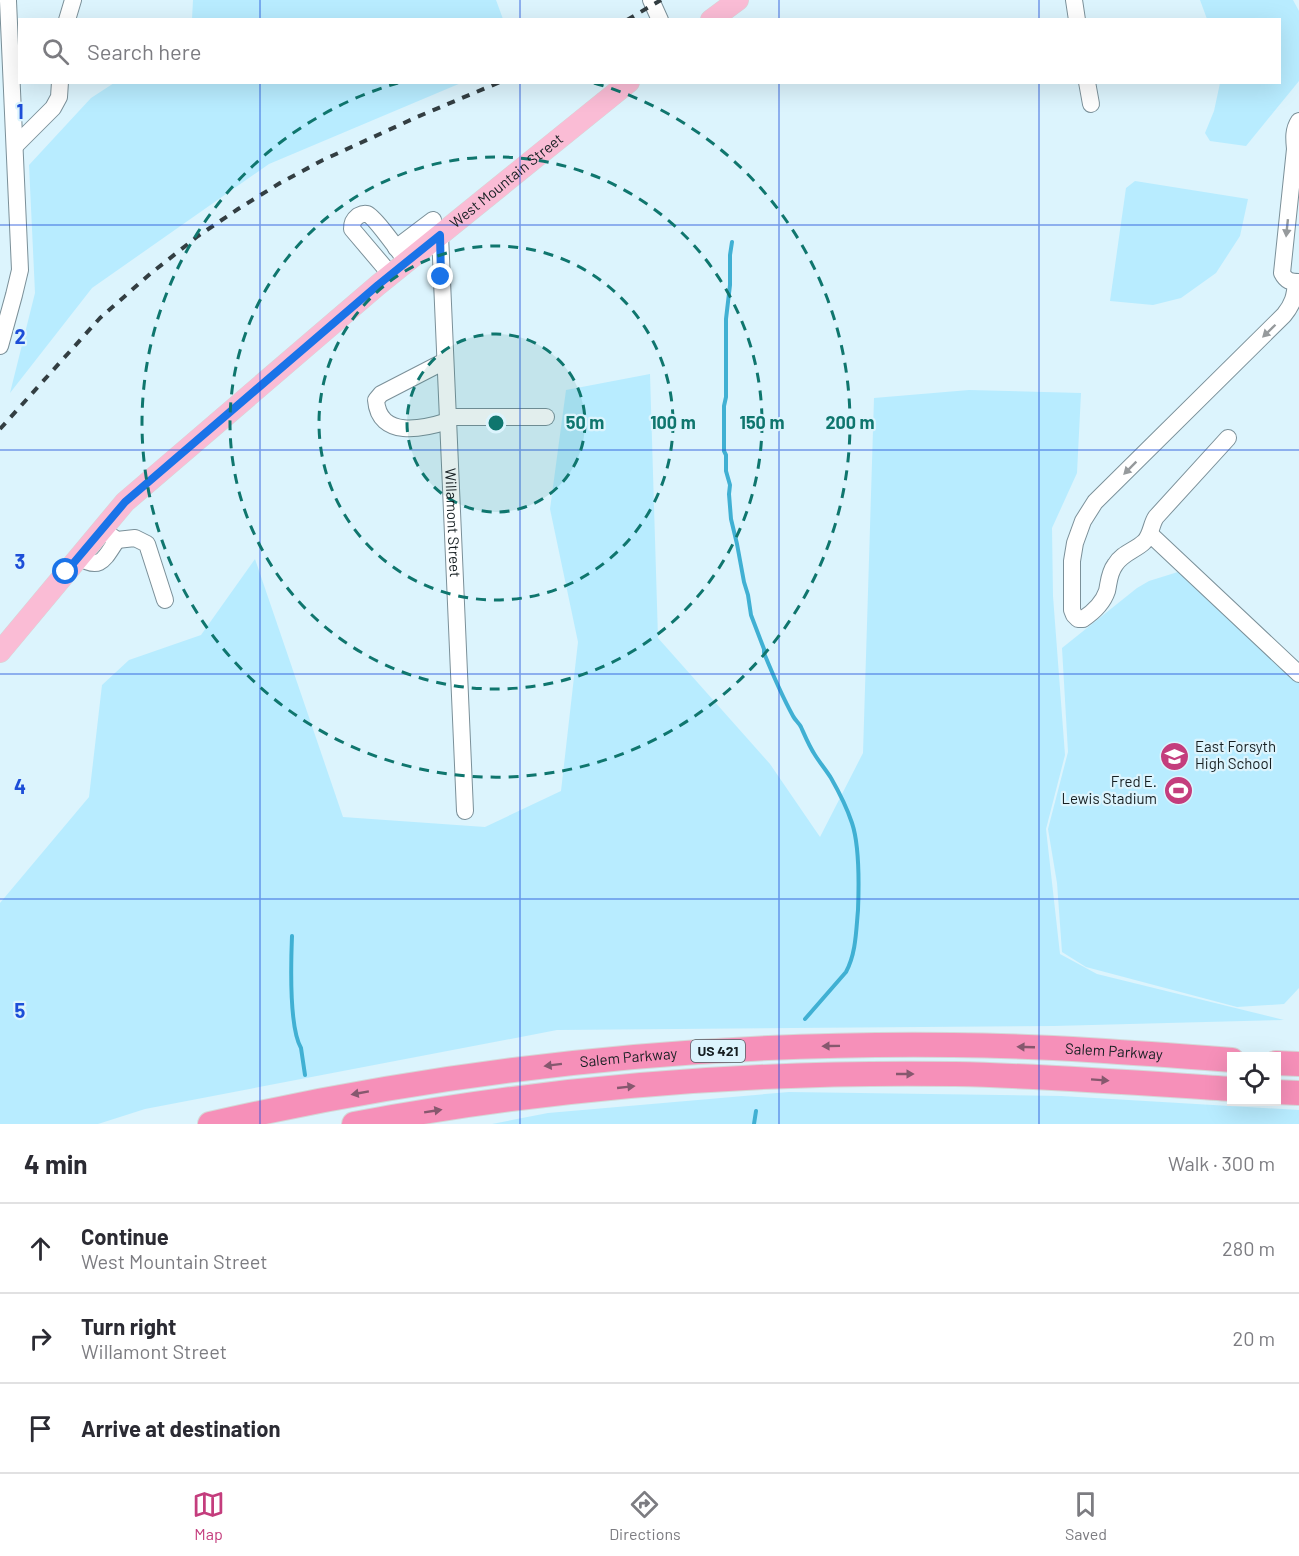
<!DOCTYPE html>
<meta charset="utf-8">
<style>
:root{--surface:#fff;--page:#f2f2f3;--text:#2b2b33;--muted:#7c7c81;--line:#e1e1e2;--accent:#c43d7d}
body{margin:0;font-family:Barlow,sans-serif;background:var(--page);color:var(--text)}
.controls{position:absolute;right:18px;bottom:18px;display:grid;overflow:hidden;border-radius:0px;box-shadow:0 6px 24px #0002}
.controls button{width:54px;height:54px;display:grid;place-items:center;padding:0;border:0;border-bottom:2px solid var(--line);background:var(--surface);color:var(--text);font:30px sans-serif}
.stop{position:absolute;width:18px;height:18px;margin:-14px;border:4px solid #1a73e8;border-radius:50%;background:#fff}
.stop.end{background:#1a73e8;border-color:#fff;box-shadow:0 2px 6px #0008}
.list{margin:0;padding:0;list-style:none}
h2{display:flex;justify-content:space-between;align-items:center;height:78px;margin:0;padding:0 24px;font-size:26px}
h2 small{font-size:20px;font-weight:400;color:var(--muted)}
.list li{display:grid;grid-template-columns:39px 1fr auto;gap:18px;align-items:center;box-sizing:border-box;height:90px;padding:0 24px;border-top:2px solid var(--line)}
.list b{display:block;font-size:22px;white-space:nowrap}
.list p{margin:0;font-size:20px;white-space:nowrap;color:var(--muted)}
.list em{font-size:20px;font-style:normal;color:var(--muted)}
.icon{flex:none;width:33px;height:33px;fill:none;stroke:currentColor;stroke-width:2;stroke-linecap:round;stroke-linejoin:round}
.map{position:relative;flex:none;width:1299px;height:1124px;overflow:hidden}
.search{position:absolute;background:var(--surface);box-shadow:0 6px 24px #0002;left:18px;right:18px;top:18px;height:66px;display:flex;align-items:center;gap:15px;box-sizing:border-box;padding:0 21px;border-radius:0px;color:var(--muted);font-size:22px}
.sheet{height:348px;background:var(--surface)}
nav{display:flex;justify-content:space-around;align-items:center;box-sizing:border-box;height:84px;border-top:2px solid var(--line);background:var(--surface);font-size:16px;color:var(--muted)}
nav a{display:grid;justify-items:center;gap:3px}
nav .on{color:var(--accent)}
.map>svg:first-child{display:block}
.green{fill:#b8ecff}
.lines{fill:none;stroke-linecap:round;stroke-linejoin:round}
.stream{stroke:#40b0d3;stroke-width:4}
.minor-casing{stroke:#7b9099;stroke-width:18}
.major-casing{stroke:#d5d7d7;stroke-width:22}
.highway-casing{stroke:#d5d7d7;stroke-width:26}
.minor{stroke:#fff;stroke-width:16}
.major{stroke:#fabcd5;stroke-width:21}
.highway{stroke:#f690b9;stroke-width:24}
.rail{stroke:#333e42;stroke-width:4;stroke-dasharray:8 8;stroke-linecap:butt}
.oneway{fill:#969a9c}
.oneway2{fill:#86586e}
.route{stroke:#1a73e8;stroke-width:8}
.grid{fill:none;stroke:#1d4ed8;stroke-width:1.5;stroke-opacity:0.55}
.ring{fill:none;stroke:#0f766e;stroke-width:3;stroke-dasharray:10 8}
.labels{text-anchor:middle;stroke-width:4.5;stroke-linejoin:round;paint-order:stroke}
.shield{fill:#dcf4fd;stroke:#515f64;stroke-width:1.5}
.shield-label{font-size:14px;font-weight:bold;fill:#161f22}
.street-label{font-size:15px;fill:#161f22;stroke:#dcf4fd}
.poi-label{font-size:15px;fill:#161f22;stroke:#dcf4fd;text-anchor:start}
.grid-label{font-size:20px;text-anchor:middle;font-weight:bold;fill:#1d4ed8;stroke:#dcf4fd;stroke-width:4.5;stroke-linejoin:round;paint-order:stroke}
.centre{fill:#0f766e;stroke:#dcf4fd;stroke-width:3}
.ring-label{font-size:18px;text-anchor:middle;font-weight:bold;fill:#0f766e;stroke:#dcf4fd;stroke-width:4.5;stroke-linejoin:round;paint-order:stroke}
</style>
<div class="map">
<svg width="1299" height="1124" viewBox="0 0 1299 1124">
<rect width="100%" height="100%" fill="#dcf4fd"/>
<path class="green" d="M 193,0 L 496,0 L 503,19 L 192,19 Z
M 1200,0 L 1293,0 L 1299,11 L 1299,81 L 1246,146 L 1210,141 L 1205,133 L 1214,111 L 1220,83 L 1280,82 L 1280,20 L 1207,19 Z
M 114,83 L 114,82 L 461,83 L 269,164 L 92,288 L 10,393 L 35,293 L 29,165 L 91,98 Z
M 1135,181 L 1248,199 L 1240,236 L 1216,273 L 1181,298 L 1153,305 L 1110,301 L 1126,188 Z
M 650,374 L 658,638 L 770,764 L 820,837 L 863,753 L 874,398 L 969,390 L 1081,393 L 1077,473 L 1052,528 L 1053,596 L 1065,755 L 1046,829 L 1060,954 L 1097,974 L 1284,1020 L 1054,1026 L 557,1030 L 145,1109 L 98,1124 L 0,1124 L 0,903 L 89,797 L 102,685 L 129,660 L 201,635 L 255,559 L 343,817 L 485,827 L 561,791 L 578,642 L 550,509 L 566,390 Z
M 1181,571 L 1299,683 L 1299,988 L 1284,1004 L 1237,1007 L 1086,967 L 1062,952 L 1057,883 L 1048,829 L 1068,752 L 1062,648 L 1137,588 L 1149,581 Z
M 789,1092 L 1061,1096 L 1299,1110 L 1299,1124 L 492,1124 L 548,1113 Z"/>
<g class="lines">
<path class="stream" d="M 732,242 L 730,255 L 730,285 L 726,319 L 726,397 L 724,406 L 724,451 L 726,455 L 726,471 L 730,485 L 729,494 L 731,519 L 737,544 L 744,582 L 748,595 L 751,615 L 764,649 L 764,653 C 773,675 782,696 793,716 C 795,720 799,723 801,727 C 805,736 809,746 815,755 C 820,763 826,770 831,778 C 839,792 847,808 852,823 C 860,847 859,885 858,910 C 856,932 856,953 846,972 L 805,1019
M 292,936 C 291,961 289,1027 301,1048 L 305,1075
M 754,1124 L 756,1111"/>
<defs>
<g id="minor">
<path d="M 651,0 L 660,20"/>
<path d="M 1074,0 L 1077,20"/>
<path d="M 67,20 L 73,0"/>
<path d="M 1087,82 L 1091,104"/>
<path d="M 1299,121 C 1293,130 1294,139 1295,149 L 1282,273 C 1286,281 1290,282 1299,282"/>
<path d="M 15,146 L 53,108 L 59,97 L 60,82"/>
<path id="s1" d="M 440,235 L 465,811"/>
<path d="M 396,248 L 433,220"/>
<path d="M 391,275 L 352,229 C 352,223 353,220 358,216 C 360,215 363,213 367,214 C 375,217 400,253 407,262"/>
<path d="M 0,346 L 14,295 L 20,270 L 8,1"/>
<path d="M 445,361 L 381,394 L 376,400 C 379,439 423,429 448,421"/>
<path d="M 448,417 L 546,417"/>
<path d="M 1228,438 L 1156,517 C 1151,524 1151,536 1144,542 C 1136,550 1122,553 1115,565 C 1109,573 1109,582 1107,591 C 1103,603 1092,613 1083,619 L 1078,619 L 1074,615 L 1072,610 L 1072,561 L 1075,543 L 1083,521 L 1095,502 L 1284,315 C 1293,304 1295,296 1296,282"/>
<path d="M 102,530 L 117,540 L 135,538 L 147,544 L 165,600"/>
<path d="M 1150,534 L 1299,674"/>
<path d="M 79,557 C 101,572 105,557 117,540"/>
</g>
<g id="major">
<path d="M 711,20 L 738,0"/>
<path id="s2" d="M 0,652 L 125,502 L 378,285 L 629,82"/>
</g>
<g id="highway">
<path d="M 1276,1063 L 1299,1064"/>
<path d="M 1276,1092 L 1299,1093"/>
<path id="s3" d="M 210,1124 C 454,1068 704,1042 953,1045 C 1046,1046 1139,1053 1232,1060"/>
<path d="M 354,1124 C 552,1087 754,1071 955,1074 C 1047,1076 1139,1083 1232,1089"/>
</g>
</defs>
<use href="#minor" class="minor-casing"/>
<use href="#major" class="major-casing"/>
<use href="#highway" class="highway-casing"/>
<use href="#minor" class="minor"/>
<use href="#major" class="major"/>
<use href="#highway" class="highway"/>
<path class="rail" d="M 627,20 L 661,0
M 0,429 L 100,318 L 150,274 L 198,236 L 238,209 L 280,183 L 323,160 L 417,117 L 500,82"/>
</g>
<defs><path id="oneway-solid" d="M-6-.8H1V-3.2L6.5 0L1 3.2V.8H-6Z" transform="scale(1.5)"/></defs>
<g class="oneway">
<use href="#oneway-solid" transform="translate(1287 228) rotate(96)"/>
<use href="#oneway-solid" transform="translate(1269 331) rotate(136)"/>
<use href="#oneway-solid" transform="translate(1130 468) rotate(135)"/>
</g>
<g class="oneway2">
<use href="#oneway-solid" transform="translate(831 1046) rotate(179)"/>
<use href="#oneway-solid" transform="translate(1026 1047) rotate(-178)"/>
<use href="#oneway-solid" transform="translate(553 1065) rotate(173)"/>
<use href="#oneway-solid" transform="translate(905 1074)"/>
<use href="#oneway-solid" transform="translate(1100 1080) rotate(4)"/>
<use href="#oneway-solid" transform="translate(626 1087) rotate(-6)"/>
<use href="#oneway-solid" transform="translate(360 1093) rotate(170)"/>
<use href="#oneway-solid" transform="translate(433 1111) rotate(-9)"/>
</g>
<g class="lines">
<path class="route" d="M 66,572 L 125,502 L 378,285 L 440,235 L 441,277"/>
</g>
<path class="grid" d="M 260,0 L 260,20M 520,0 L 520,20M 779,0 L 779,20M 1039,0 L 1039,20M 260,82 L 260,1124M 520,82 L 520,1124M 779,82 L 779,1124M 1039,82 L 1039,1124M 0,225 L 1299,225M 0,450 L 1299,450M 0,674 L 1299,674M 0,899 L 1299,899"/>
<circle cx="496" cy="423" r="89" fill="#0f766e" fill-opacity=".12"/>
<g class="ring">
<circle cx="496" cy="423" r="89"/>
<circle cx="496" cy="423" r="177"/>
<circle cx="496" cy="423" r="266"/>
<path d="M594 83A354 354 0 1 1 398 83"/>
</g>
<defs>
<symbol id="school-disc" viewBox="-11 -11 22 22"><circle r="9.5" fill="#c43d7d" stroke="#dcf4fd"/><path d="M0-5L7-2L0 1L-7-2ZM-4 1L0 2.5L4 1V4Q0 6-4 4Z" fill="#fff"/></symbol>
<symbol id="stadium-disc" viewBox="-11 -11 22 22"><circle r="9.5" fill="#c43d7d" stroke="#dcf4fd"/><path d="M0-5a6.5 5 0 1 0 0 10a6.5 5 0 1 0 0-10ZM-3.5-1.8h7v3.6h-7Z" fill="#fff"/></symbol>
</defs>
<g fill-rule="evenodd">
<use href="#school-disc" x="1158" y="740" width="33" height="33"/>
<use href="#stadium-disc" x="1162" y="774" width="33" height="33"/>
</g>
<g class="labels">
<rect class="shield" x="691" y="1040" width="54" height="22" rx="4.5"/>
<g class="shield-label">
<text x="718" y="1056">US 421</text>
</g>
<g class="street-label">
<text dy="5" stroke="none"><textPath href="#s2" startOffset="694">West Mountain Street</textPath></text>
<text dy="5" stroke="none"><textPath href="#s1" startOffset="288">Willamont Street</textPath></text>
<text dy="5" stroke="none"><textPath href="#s3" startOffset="910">Salem Parkway</textPath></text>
<text dy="5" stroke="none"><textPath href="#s3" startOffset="424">Salem Parkway</textPath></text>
</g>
<g class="poi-label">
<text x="1195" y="752">East Forsyth<tspan x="1195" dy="17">High School</tspan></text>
<text x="1157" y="787" text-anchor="end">Fred E.<tspan x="1157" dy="17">Lewis Stadium</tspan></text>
</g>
</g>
<g class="grid-label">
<text x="20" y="119">1</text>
<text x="20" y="344">2</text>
<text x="20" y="569">3</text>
<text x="20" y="794">4</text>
<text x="20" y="1018">5</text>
</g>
<circle cx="496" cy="423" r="9" class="centre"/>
<g class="ring-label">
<text x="585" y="429">50 m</text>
<text x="673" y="429">100 m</text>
<text x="762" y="429">150 m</text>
<text x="850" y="429">200 m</text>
</g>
</svg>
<div class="controls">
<button><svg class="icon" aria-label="locate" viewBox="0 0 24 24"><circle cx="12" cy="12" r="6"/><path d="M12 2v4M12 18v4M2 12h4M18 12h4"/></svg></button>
</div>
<div class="stop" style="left:66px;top:572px"></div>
<div class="stop end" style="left:441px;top:277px"></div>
<div class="search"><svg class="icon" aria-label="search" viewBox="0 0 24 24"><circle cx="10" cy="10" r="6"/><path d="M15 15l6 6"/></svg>Search here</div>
</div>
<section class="sheet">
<h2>4 min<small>Walk · 300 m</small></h2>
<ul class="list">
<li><svg class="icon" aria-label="ahead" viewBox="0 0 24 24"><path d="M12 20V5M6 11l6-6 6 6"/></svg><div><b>Continue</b><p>West Mountain Street</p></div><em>280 m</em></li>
<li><svg class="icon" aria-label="right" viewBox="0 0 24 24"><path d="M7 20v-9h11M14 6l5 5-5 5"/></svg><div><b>Turn right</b><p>Willamont Street</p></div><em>20 m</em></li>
<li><svg class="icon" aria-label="arrive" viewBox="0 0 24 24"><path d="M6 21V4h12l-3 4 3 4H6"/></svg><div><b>Arrive at destination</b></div></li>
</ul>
</section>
<nav>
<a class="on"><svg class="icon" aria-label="map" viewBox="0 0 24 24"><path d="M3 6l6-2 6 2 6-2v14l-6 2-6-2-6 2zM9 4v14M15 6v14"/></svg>Map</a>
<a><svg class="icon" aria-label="directions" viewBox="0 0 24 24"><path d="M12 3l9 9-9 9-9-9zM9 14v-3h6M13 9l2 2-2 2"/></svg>Directions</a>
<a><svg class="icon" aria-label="saved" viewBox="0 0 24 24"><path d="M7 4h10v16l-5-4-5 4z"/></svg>Saved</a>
</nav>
